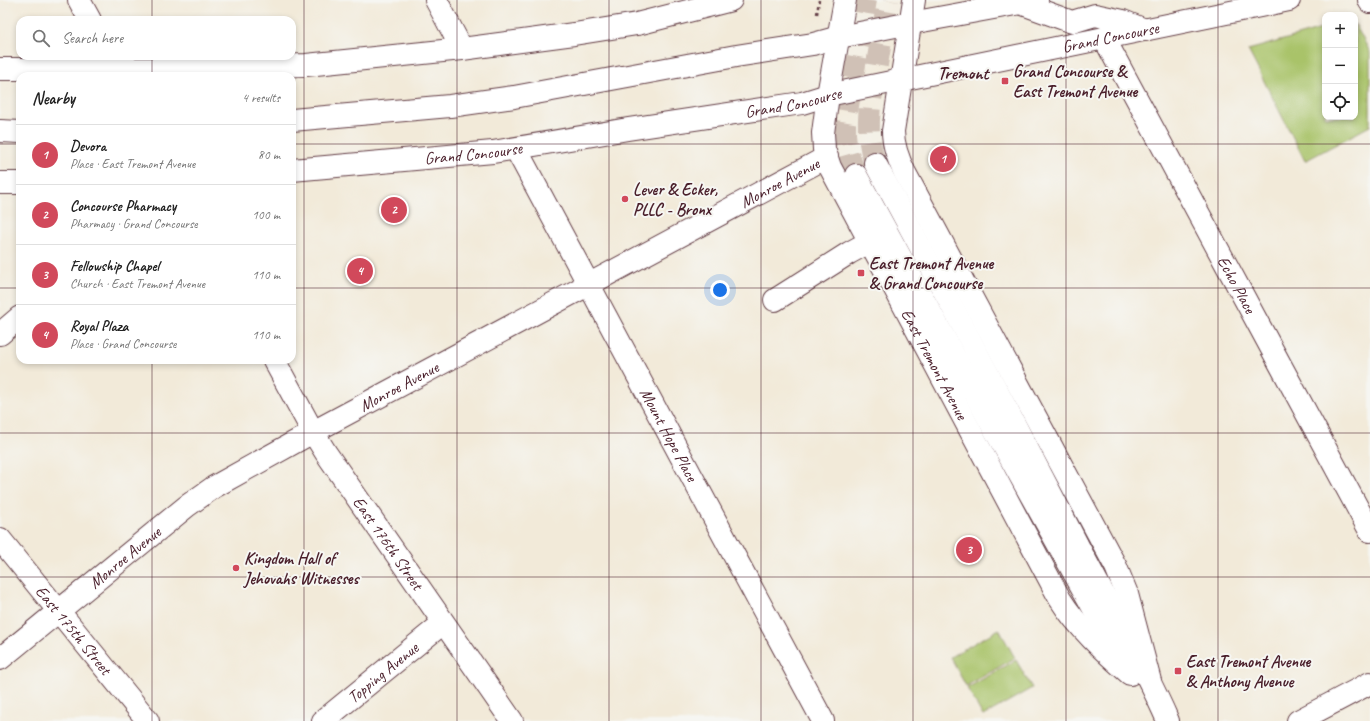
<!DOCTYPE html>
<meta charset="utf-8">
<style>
:root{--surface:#fff;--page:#f2f2f2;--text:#222;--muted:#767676;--line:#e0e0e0;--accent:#d1495b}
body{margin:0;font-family:Caveat,sans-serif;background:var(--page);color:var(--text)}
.controls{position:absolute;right:12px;top:12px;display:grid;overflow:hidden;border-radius:8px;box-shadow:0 2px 6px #0003}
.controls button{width:36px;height:36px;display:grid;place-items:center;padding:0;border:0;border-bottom:1px solid var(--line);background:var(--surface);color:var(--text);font:20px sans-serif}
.you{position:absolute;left:720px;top:290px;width:14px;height:14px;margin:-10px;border:3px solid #fff;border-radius:50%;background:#1a73e8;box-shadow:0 0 0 6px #1a73e833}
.badge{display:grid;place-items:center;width:26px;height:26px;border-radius:50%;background:var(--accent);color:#fff;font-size:13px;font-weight:700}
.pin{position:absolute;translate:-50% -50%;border:2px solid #fff;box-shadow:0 1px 4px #0006}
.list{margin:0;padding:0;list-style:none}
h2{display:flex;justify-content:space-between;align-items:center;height:52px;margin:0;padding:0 16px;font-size:17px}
h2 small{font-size:13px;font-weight:400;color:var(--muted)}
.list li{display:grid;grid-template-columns:26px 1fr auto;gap:12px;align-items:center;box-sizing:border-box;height:60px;padding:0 16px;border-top:1px solid var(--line)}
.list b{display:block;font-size:15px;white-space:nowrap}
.list p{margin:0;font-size:13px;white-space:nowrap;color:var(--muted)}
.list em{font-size:13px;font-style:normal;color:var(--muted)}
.icon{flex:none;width:22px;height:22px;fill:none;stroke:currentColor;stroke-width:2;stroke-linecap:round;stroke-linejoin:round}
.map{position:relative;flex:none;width:1370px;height:721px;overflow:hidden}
.search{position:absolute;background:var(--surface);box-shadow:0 2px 6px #0003;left:16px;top:16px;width:280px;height:44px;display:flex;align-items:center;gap:10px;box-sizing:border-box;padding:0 14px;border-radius:12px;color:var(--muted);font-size:15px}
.panel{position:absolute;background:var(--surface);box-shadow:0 2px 6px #0003;left:16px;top:72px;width:280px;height:292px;border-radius:12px}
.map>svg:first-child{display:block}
.green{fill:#a9c369;stroke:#7a714a}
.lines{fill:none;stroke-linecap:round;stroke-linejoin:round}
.major-tunnel{stroke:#d0c1b6;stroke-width:22;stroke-dasharray:22 11;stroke-linecap:butt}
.minor-casing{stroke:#633d45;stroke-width:24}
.major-casing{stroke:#633d45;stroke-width:24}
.path{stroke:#633d45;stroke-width:2.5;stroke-dasharray:3 3;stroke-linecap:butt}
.minor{stroke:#fff;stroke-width:22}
.major{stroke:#fff;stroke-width:22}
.grid{fill:none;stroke:#4a1f2b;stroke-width:1;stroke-opacity:0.55}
.poi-dot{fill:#d1495b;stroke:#f6f6f2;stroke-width:1.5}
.labels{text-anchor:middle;stroke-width:4;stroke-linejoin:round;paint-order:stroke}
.street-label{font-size:17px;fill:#4a1f2b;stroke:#f6f6f2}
.poi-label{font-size:17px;font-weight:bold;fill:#4a1f2b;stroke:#f6f6f2;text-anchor:start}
.neighbourhood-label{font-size:18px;font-weight:bold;fill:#4a1f2b;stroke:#f6f6f2}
</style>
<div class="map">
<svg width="1370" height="721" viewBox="0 0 1370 721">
<rect width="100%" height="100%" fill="#f6f6f2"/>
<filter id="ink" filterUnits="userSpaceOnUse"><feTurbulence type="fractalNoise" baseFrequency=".025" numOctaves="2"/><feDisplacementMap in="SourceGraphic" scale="8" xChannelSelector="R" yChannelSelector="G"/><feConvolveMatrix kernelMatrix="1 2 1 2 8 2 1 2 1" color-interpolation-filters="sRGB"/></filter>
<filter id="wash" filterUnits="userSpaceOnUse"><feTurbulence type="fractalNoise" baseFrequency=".012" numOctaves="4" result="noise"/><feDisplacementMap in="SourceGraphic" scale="16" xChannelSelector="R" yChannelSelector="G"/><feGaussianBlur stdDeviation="0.9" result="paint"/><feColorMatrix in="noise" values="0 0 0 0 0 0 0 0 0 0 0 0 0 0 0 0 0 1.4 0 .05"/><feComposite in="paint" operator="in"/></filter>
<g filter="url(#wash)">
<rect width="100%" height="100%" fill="#f2ead9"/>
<path class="green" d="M 1355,24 L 1370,52 L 1370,126 L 1305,161 L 1248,50 L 1325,28 L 1325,117 L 1355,117 Z
M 999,629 L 1015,658 L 966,686 L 950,657 Z
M 1016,660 L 1032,688 L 983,716 L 967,688 Z"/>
</g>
<g filter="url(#ink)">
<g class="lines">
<path class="major-tunnel" d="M 875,163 C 868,144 868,126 870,105 L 888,0
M 856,175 C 848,156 844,143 845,123 L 866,0"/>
<defs>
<g id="minor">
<path d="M 79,0 L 90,20"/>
<path d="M 436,0 L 462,49"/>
<path d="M 1369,0 L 1370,2"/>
<path id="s1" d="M 1104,38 L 1370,531"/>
<path d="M 0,69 L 150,69 L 306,65 L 462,49 L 574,34 L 637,24 L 731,0"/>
<path id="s2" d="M 516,149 L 823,721"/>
<path id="s3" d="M 292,170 L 493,152 L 628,129 L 802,103 L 828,95 L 1289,0"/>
<path d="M 0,183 L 20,183"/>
<path d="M 775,300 L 849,253 L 869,242"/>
<path d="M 0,334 L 20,317"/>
<path id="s4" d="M 274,360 L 313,432 L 326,453 L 512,721"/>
<path id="s5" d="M 0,539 L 148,721"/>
<path id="s6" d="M 0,659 L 187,506 L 214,487 L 313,432 L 827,157"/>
<path id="s7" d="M 323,721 L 443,623"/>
<path d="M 1298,721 L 1370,683"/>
</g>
<g id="major">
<path id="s8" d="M 845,0 L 828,95 L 823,133 L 824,149 L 830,167 L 1060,599 C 1078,628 1104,651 1130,674"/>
<path d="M 914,0 L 893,131 C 893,146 898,159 905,173 L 1116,567 L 1127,594 L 1150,681"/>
<path d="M 1020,3 L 1072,22 L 1095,15 L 1123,21 L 1145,30"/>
<path d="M 292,120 L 450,106 L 514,97 L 736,56 L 813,44 L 839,37 L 911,23 L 1037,0"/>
<path d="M 0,131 L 20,132"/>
<path d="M 875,163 C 944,290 1012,418 1078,546 C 1108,604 1142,661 1168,721"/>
<path d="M 856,175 L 987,416 L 1120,656"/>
</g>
</defs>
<use href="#minor" class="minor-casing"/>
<use href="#major" class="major-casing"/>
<path class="path" d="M 817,14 L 819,0"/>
<use href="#minor" class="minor"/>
<use href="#major" class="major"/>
</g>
</g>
<path class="grid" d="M 152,0 L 152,20M 304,0 L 304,721M 457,0 L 457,721M 609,0 L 609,721M 761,0 L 761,721M 913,0 L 913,721M 1066,0 L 1066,721M 1218,0 L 1218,721M 152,56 L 152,76M 0,144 L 20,144M 292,144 L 1370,144M 0,288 L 20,288M 292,288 L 1370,288M 152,360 L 152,721M 0,433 L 1370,433M 0,577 L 1370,577"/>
<g class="poi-dot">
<rect x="1001" y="77" width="8" height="8" rx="2"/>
<circle cx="625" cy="199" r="4"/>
<rect x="857" y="269" width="8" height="8" rx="2"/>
<circle cx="236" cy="568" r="4"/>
<rect x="1174" y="667" width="8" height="8" rx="2"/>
</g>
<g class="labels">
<g class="street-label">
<text dy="6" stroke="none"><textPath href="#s3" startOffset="830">Grand Concourse</textPath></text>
<text dy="6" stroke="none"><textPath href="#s3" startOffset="506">Grand Concourse</textPath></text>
<text dy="6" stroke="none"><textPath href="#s3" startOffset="182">Grand Concourse</textPath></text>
<text dy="6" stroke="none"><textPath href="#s6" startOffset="917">Monroe Avenue</textPath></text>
<text dy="6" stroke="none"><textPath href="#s1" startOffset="280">Echo Place</textPath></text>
<text dy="6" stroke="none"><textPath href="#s8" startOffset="393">East Tremont Avenue</textPath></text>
<text dy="6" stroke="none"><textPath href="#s6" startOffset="485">Monroe Avenue</textPath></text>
<text dy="6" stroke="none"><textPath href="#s2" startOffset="324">Mount Hope Place</textPath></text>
<text dy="6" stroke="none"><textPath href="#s4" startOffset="216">East 176th Street</textPath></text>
<text dy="6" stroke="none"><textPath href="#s6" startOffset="161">Monroe Avenue</textPath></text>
<text dy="6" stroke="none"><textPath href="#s5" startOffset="117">East 175th Street</textPath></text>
<text dy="6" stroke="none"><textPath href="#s7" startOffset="77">Topping Avenue</textPath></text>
</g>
<g class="poi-label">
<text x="1013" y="77">Grand Concourse &amp;<tspan x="1013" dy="20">East Tremont Avenue</tspan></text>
<text x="633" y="195">Lever &amp; Ecker,<tspan x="633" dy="20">PLLC - Bronx</tspan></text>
<text x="869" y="269">East Tremont Avenue<tspan x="869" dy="20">&amp; Grand Concourse</tspan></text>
<text x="244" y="564">Kingdom Hall of<tspan x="244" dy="20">Jehovahs Witnesses</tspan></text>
<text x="1186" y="667">East Tremont Avenue<tspan x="1186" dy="20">&amp; Anthony Avenue</tspan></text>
</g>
<g class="neighbourhood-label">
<text x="963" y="79">Tremont</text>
</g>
</g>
</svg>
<div class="controls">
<button>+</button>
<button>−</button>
<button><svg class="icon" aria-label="locate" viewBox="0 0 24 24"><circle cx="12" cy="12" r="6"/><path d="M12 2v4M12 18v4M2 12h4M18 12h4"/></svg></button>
</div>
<div class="you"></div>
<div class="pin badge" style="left:943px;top:159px">1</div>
<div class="pin badge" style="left:394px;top:210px">2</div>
<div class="pin badge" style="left:969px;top:550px">3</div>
<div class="pin badge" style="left:360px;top:271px">4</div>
<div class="search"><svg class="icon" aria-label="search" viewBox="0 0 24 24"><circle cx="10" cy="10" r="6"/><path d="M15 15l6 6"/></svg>Search here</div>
<section class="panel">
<h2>Nearby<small>4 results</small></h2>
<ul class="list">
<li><span class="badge">1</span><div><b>Devora</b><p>Place · East Tremont Avenue</p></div><em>80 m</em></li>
<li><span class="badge">2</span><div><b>Concourse Pharmacy</b><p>Pharmacy · Grand Concourse</p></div><em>100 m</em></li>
<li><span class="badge">3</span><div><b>Fellowship Chapel</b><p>Church · East Tremont Avenue</p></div><em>110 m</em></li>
<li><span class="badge">4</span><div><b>Royal Plaza</b><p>Place · Grand Concourse</p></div><em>110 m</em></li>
</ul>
</section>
</div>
